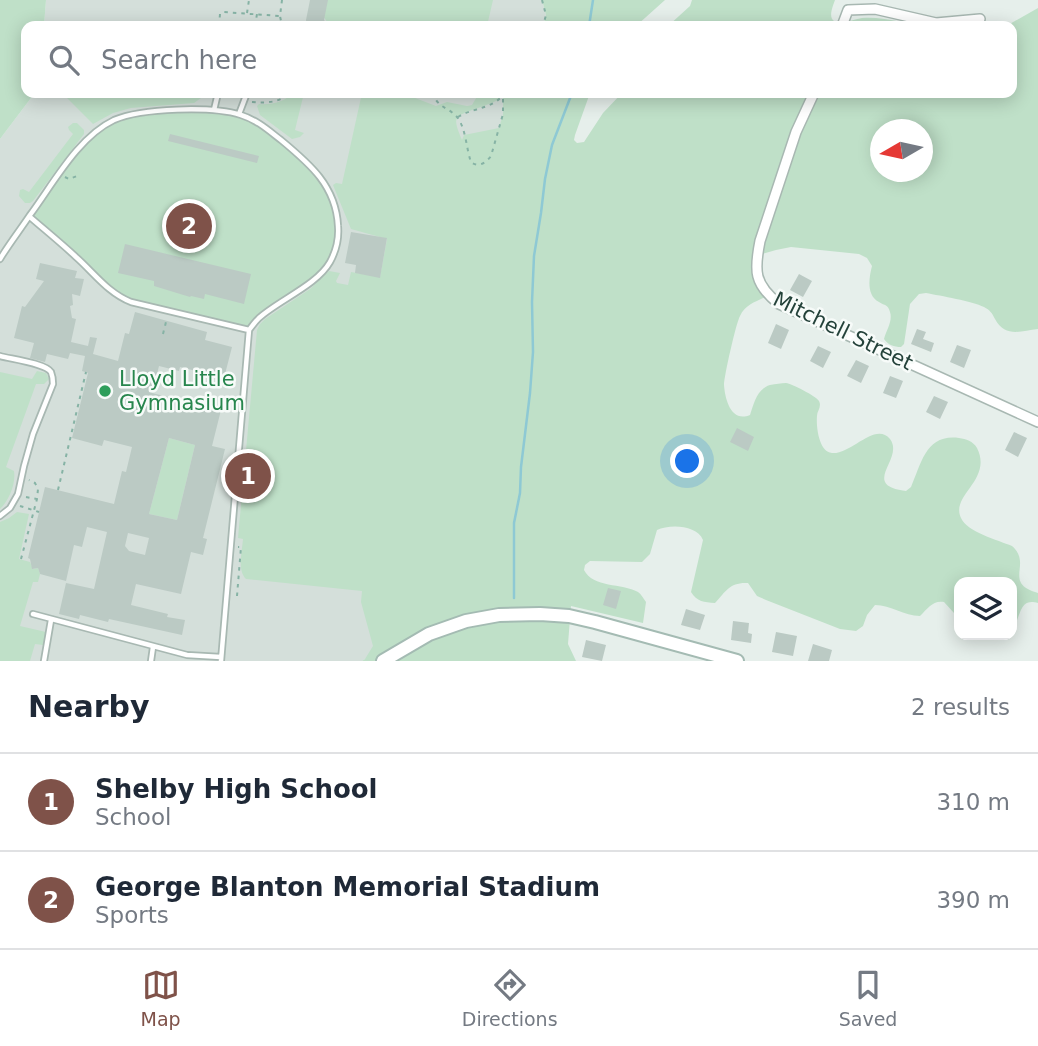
<!DOCTYPE html>
<style>
:root{--surface:#fff;--page:#f2f2f3;--text:#1f2937;--muted:#747a83;--line:#e0e1e3;--accent:#7f5249}
body{margin:0;font-family:"DejaVu Sans",sans-serif;background:var(--page);color:var(--text)}
.controls{position:absolute;right:21px;bottom:21px;display:grid;overflow:hidden;border-radius:14px;box-shadow:0 4px 18px #0003}
.controls button{width:63px;height:63px;display:grid;place-items:center;padding:0;border:0;border-bottom:2px solid var(--line);background:var(--surface);color:var(--text);font:35px sans-serif}
.compass{position:absolute;left:870px;top:119px;width:63px;height:63px;border-radius:50%;background:var(--surface);box-shadow:0 4px 18px #0003;rotate:261deg}
.you{position:absolute;left:688px;top:462px;width:24px;height:24px;margin:-18px;border:5px solid #fff;border-radius:50%;background:#1a73e8;box-shadow:0 0 0 10px #1a73e833}
.badge{display:grid;place-items:center;width:46px;height:46px;border-radius:50%;background:var(--accent);color:#fff;font-size:23px;font-weight:700}
.pin{position:absolute;translate:-50% -50%;border:4px solid #fff;box-shadow:0 2px 7px #0006}
.list{margin:0;padding:0;list-style:none}
h2{display:flex;justify-content:space-between;align-items:center;height:91px;margin:0;padding:0 28px;font-size:30px}
h2 small{font-size:23px;font-weight:400;color:var(--muted)}
.list li{display:grid;grid-template-columns:46px 1fr auto;gap:21px;align-items:center;box-sizing:border-box;height:98px;padding:0 28px;border-top:2px solid var(--line)}
.list b{display:block;font-size:26px;white-space:nowrap}
.list p{margin:0;font-size:23px;white-space:nowrap;color:var(--muted)}
.list em{font-size:23px;font-style:normal;color:var(--muted)}
.icon{flex:none;width:38px;height:38px;fill:none;stroke:currentColor;stroke-width:2;stroke-linecap:round;stroke-linejoin:round}
.map{position:relative;flex:none;width:1038px;height:661px;overflow:hidden}
.search{position:absolute;background:var(--surface);box-shadow:0 4px 18px #0003;left:21px;right:21px;top:21px;height:77px;display:flex;align-items:center;gap:18px;box-sizing:border-box;padding:0 24px;border-radius:14px;color:var(--muted);font-size:26px}
.sheet{height:287px;background:var(--surface)}
nav{display:flex;justify-content:space-around;align-items:center;box-sizing:border-box;height:98px;border-top:2px solid var(--line);background:var(--surface);font-size:19px;color:var(--muted)}
nav a{display:grid;justify-items:center;gap:4px}
nav .on{color:var(--accent)}
.map>svg:first-child{display:block}
.built{fill:#d4dfda}
.green{fill:#bfe0c8;fill-rule:evenodd}
.lines{fill:none;stroke-linecap:round;stroke-linejoin:round}
.stream{stroke:#8ec9d4;stroke-width:2.5}
.building{fill:#bbcac4;fill-rule:evenodd}
.lane-casing{stroke:#a8b8b2;stroke-width:8}
.street-casing{stroke:#a8b8b2;stroke-width:12}
.secondary-casing{stroke:#a4bbb3;stroke-width:16}
.path{stroke:#86b3a5;stroke-width:2;stroke-dasharray:3.5 5;stroke-linecap:butt}
.lane{stroke:#fff;stroke-width:4.5}
.street{stroke:#fff;stroke-width:9}
.secondary{stroke:#fff;stroke-width:12}
.leisure-dot{fill:#2e9e5b;stroke:#f7fbf9;stroke-width:2.5}
.labels{text-anchor:middle;stroke-width:5;stroke-linejoin:round;paint-order:stroke}
.street-label{font-size:21px;fill:#24423a;stroke:#f7fbf9}
.leisure-label{font-size:21px;fill:#27864d;stroke:#f7fbf9;text-anchor:start}
</style>
<div class="map">
<svg width="1038" height="661" viewBox="0 0 1038 661">
<rect width="100%" height="100%" fill="#e6efeb"/>
<path class="built" d="M 46,0 L 542,0 L 546,15 L 543,26 L 44,26 Z
M 33,93 L 533,93 L 503,114 L 376,652 L 362,661 L 0,661 L 0,139 L 31,98 Z"/>
<path class="green" d="M 0,0 L 46,0 L 44,26 L 26,26 L 26,93 L 33,93 L 31,98 L 0,139 Z
M 327,0 L 493,0 L 487,26 L 330,26 L 323,16 Z
M 542,0 L 665,0 L 636,26 L 543,26 L 546,15 Z
M 692,0 L 835,0 C 833,6 828,17 834,21 C 840,25 855,19 862,18 C 882,16 903,23 923,26 L 668,26 L 690,6 Z
M 1038,8 L 1038,329 C 1021,331 1005,338 995,319 C 992,313 990,310 984,307 C 972,301 941,296 926,293 L 919,294 L 910,304 L 904,344 L 901,347 C 894,347 888,345 884,339 C 886,331 893,321 890,312 C 888,304 885,306 879,302 C 866,295 869,278 872,266 L 867,258 L 859,254 L 791,247 L 776,250 L 755,256 L 765,297 C 755,302 745,305 740,316 C 736,323 724,377 724,385 C 725,399 731,423 750,415 C 754,403 757,389 770,385 C 776,384 781,383 786,383 C 792,384 816,396 819,401 C 822,407 817,411 817,416 C 816,427 819,452 832,453 C 851,455 875,421 890,439 C 905,459 859,485 906,491 L 911,487 C 922,462 926,434 959,438 C 966,439 973,441 977,448 C 993,480 950,495 961,518 C 967,532 998,540 1012,546 C 1033,564 1002,583 1038,593 L 1038,603 C 1022,598 1021,611 1016,623 L 1012,625 L 1012,582 L 959,582 L 959,615 L 954,613 L 944,602 C 933,600 928,608 920,616 C 904,616 891,605 875,605 L 867,615 L 863,626 L 856,631 L 840,629 L 766,600 L 757,596 L 748,583 C 730,582 726,591 715,603 C 704,602 697,602 691,592 L 703,540 C 697,525 670,524 657,530 L 650,554 L 642,562 L 590,561 L 585,565 L 584,570 C 593,588 622,583 638,592 C 641,594 643,598 646,602 L 643,623 L 571,606 L 568,644 L 576,661 L 362,661 L 365,659 L 373,646 L 361,602 L 362,591 L 246,579 C 237,570 242,552 243,539 L 238,538 L 257,330 L 260,324 L 265,319 L 310,289 L 329,271 L 340,273 L 336,281 L 337,283 L 348,285 L 351,272 L 380,277 L 387,239 L 351,229 L 333,185 L 336,183 L 342,184 L 362,93 L 402,93 L 436,106 L 447,102 L 467,106 L 472,105 L 479,93 L 590,93 L 575,135 L 574,140 L 577,143 L 584,142 L 603,113 L 622,93 L 1012,93 L 1012,26 L 1006,26 ZM 503,96 L 503,114 L 499,128 L 464,135 L 462,140 C 460,135 454,123 457,118 C 461,111 493,106 503,96 ZM 880,130 L 922,130 L 922,172 L 880,172 Z
M 62,93 L 208,93 L 194,103 L 131,108 L 113,113 L 93,124 Z
M 294,93 L 304,93 L 295,130 L 304,133 L 300,137 L 292,139 L 260,115 L 257,106 L 259,104 C 273,105 283,102 294,93 Z
M 189,110 L 239,114 L 258,122 L 309,164 L 329,189 L 337,212 L 335,250 L 322,273 L 259,318 L 249,330 L 120,298 L 30,217 C 51,186 80,136 114,120 C 136,110 165,112 189,110 Z
M 73,123 L 77,123 L 84,130 L 84,134 L 33,201 L 30,203 L 25,203 L 19,196 L 20,190 L 23,189 L 29,192 L 73,134 L 69,130 L 68,127 Z
M 37,371 L 46,373 L 49,379 L 44,384 L 36,384 L 6,467 L 14,471 C 16,484 9,500 0,509 L 0,372 L 32,379 Z
M 169,438 L 195,445 L 177,520 L 149,514 Z
M 17,512 L 29,514 L 19,559 L 30,562 L 33,569 L 38,568 L 40,574 L 38,582 L 33,582 L 20,626 L 46,632 L 43,645 L 35,644 L 30,661 L 0,661 L 0,522 L 9,518 Z"/>
<g class="lines">
<path class="stream" d="M 589,26 L 593,0
M 514,598 L 514,523 L 520,493 L 521,467 L 530,393 L 533,352 L 532,302 L 534,256 L 541,213 L 545,179 L 552,145 L 572,93"/>
</g>
<path class="building" d="M 310,0 L 328,0 L 324,20 L 329,26 L 307,26 L 306,20 Z
M 170,134 L 259,156 L 257,163 L 168,141 Z
M 351,232 L 387,238 L 380,278 L 355,273 L 356,265 L 345,263 Z
M 125,244 L 251,274 L 244,304 L 205,294 L 204,299 L 191,296 L 190,297 L 154,286 L 154,281 L 118,273 Z
M 40,263 L 77,271 L 75,278 L 84,279 L 80,296 L 72,294 L 73,305 L 70,306 L 72,318 L 76,319 L 71,342 L 88,346 L 90,337 L 97,338 L 93,354 L 118,361 L 125,333 L 129,334 L 135,312 L 207,332 L 205,340 L 232,347 L 224,378 L 180,367 L 179,371 L 159,366 L 152,393 L 221,410 L 212,446 L 225,449 L 203,538 L 207,539 L 203,555 L 191,552 L 181,594 L 136,584 L 131,605 L 168,614 L 167,617 L 185,620 L 182,635 L 109,619 L 108,622 L 80,615 L 79,619 L 59,614 L 66,583 L 94,589 L 107,532 L 87,527 L 82,547 L 74,545 L 66,581 L 40,574 L 38,568 L 32,569 L 30,559 L 28,558 L 45,487 L 114,504 L 122,471 L 126,472 L 132,447 L 104,440 L 102,446 L 72,438 L 88,373 L 82,371 L 85,356 L 70,353 L 68,359 L 47,354 L 45,362 L 30,358 L 34,343 L 14,338 L 22,306 L 25,307 L 44,281 L 36,279 ZM 169,438 L 195,445 L 177,520 L 149,514 ZM 128,533 L 149,538 L 145,555 L 129,551 L 125,546 Z
M 799,274 L 812,281 L 803,297 L 790,290 Z
M 776,324 L 789,330 L 781,349 L 768,343 Z
M 917,329 L 926,332 L 923,339 L 934,343 L 931,352 L 911,344 Z
M 957,345 L 971,350 L 964,368 L 950,362 Z
M 818,346 L 831,352 L 823,368 L 810,361 Z
M 856,360 L 869,366 L 861,383 L 847,376 Z
M 890,376 L 903,381 L 896,398 L 883,393 Z
M 934,396 L 948,402 L 940,419 L 926,412 Z
M 737,428 L 754,437 L 748,451 L 730,442 Z
M 1014,432 L 1027,438 L 1018,457 L 1005,450 Z
M 608,588 L 621,591 L 616,609 L 603,605 Z
M 686,609 L 705,615 L 700,630 L 681,625 Z
M 733,621 L 749,623 L 748,633 L 752,634 L 751,643 L 731,640 Z
M 776,632 L 797,636 L 793,656 L 772,652 Z
M 586,640 L 606,645 L 602,661 L 582,657 Z
M 813,644 L 832,650 L 829,661 L 808,661 Z"/>
<g class="lines">
<defs>
<path id="lane" d="M 214,110 L 218,93
M 239,114 L 247,93
M 30,217 C 45,230 61,243 76,257 C 94,273 108,293 131,302 L 249,330
M 0,259 C 9,244 20,230 30,215 C 53,184 78,137 114,120 C 142,108 212,106 241,115 C 257,120 268,130 281,140 C 310,164 336,186 338,226 C 339,238 336,251 330,262 C 317,285 279,300 259,318 C 256,321 252,326 249,330 L 221,661
M 0,356 C 11,359 45,363 51,372 C 53,377 53,379 53,384 L 33,434 L 24,466 L 18,494 L 10,508 L 0,516
M 33,614 L 187,655 L 221,657
M 44,661 L 51,620
M 151,661 L 153,647"/>
<path id="street" d="M 842,26 L 848,10 L 875,9 L 936,23 L 980,19
M 814,93 L 796,132 L 760,241 C 754,271 754,284 779,304 L 1038,422"/>
<path id="secondary" d="M 383,661 L 429,634 L 466,621 L 499,615 L 540,614 L 569,616 L 595,622 L 737,661"/>
</defs>
<use href="#lane" class="lane-casing"/>
<use href="#street" class="street-casing"/>
<use href="#secondary" class="secondary-casing"/>
<path class="path" d="M 282,0 L 280,16 L 282,26
M 542,0 L 546,15 L 543,26
M 247,13 L 249,0
M 219,26 L 220,14 L 223,12 L 280,16
M 255,26 L 257,14
M 432,93 C 439,109 447,106 457,117 C 466,128 466,148 471,162 C 478,168 486,163 491,156 L 503,114 L 503,93
M 252,102 C 268,103 278,103 290,93
M 458,117 C 472,108 492,109 503,95
M 65,177 L 69,179 L 77,176
M 163,334 L 167,318
M 58,490 L 86,372
M 26,497 L 42,500
M 20,506 L 39,512
M 21,559 L 37,499 L 38,489 L 35,483 L 29,480
M 237,596 L 241,547 L 238,547"/>
<use href="#lane" class="lane"/>
<use href="#street" class="street"/>
<use href="#secondary" class="secondary"/>
</g>
<circle class="leisure-dot" cx="105" cy="391" r="7"/>
<g class="labels">
<g class="street-label">
<text transform="translate(843 331) rotate(26)" y="7">Mitchell Street</text>
</g>
<g class="leisure-label">
<text x="119" y="386">Lloyd Little<tspan x="119" dy="24">Gymnasium</tspan></text>
</g>
</g>
</svg>
<div class="controls">
<button><svg class="icon" aria-label="layers" viewBox="0 0 24 24"><path d="M12 4l9 5-9 5-9-5zM3 14l9 5 9-5"/></svg></button>
</div>
<svg class="compass" viewBox="-18 -18 36 36"><path d="M0-13l5 13h-10z" fill="#e53935"/><path d="M0 13l5-13h-10z" fill="#747a83"/></svg>
<div class="you"></div>
<div class="pin badge" style="left:248px;top:476px">1</div>
<div class="pin badge" style="left:189px;top:226px">2</div>
<div class="search"><svg class="icon" aria-label="search" viewBox="0 0 24 24"><circle cx="10" cy="10" r="6"/><path d="M15 15l6 6"/></svg>Search here</div>
</div>
<section class="sheet">
<h2>Nearby<small>2 results</small></h2>
<ul class="list">
<li><span class="badge">1</span><div><b>Shelby High School</b><p>School</p></div><em>310 m</em></li>
<li><span class="badge">2</span><div><b>George Blanton Memorial Stadium</b><p>Sports</p></div><em>390 m</em></li>
</ul>
</section>
<nav>
<a class="on"><svg class="icon" aria-label="map" viewBox="0 0 24 24"><path d="M3 6l6-2 6 2 6-2v14l-6 2-6-2-6 2zM9 4v14M15 6v14"/></svg>Map</a>
<a><svg class="icon" aria-label="directions" viewBox="0 0 24 24"><path d="M12 3l9 9-9 9-9-9zM9 14v-3h6M13 9l2 2-2 2"/></svg>Directions</a>
<a><svg class="icon" aria-label="saved" viewBox="0 0 24 24"><path d="M7 4h10v16l-5-4-5 4z"/></svg>Saved</a>
</nav>
